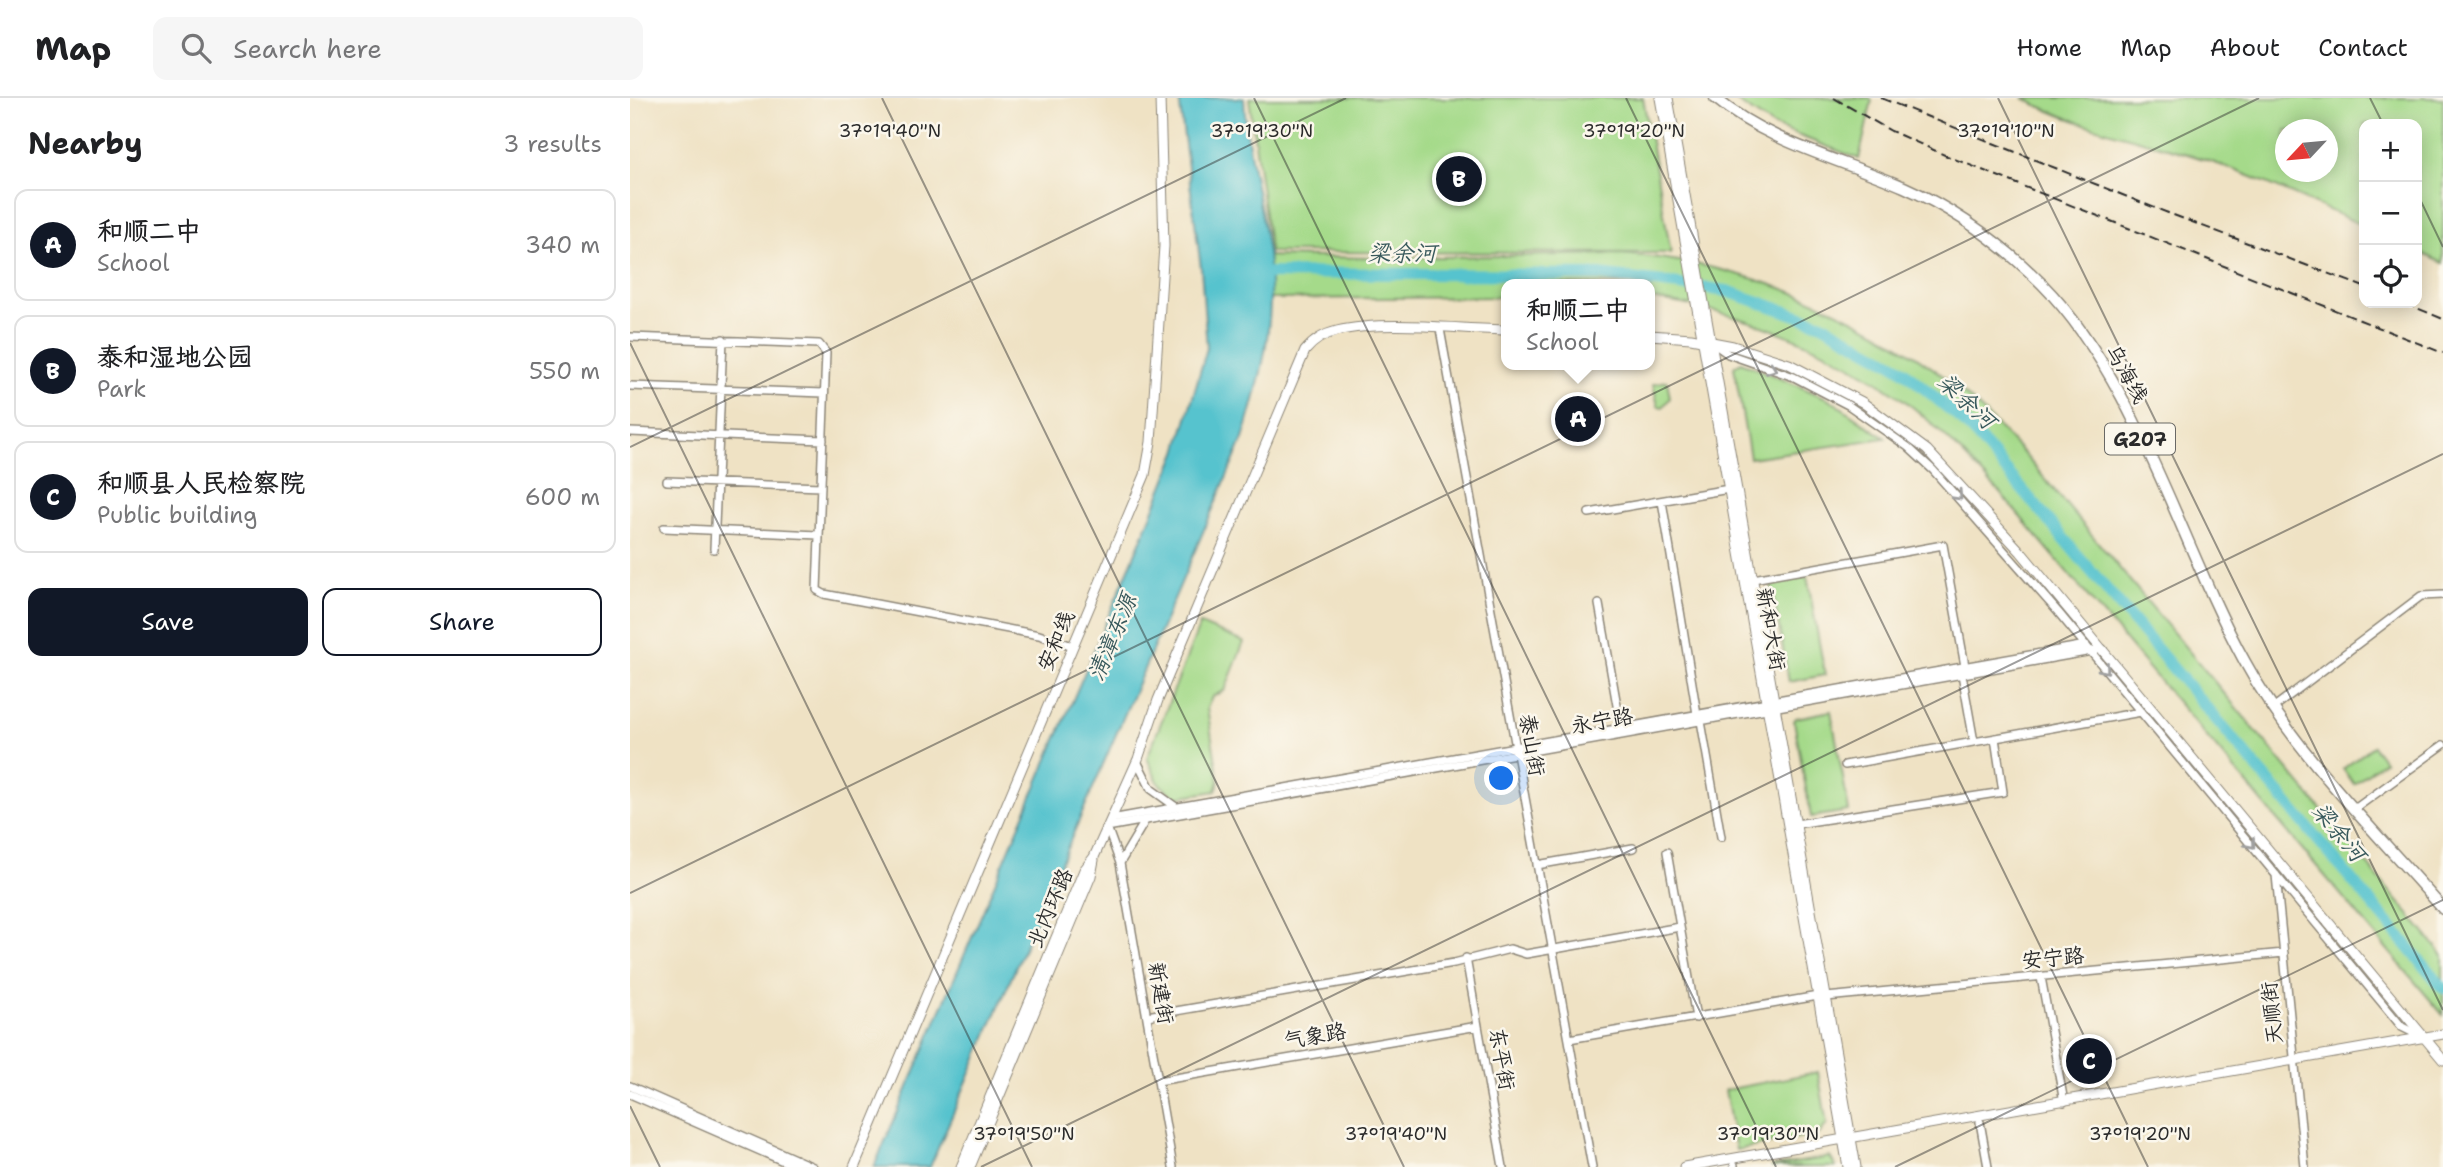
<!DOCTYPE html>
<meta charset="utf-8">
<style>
:root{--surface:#fff;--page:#f6f6f6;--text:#202124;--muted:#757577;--line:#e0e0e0;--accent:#111827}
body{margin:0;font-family:"Shantell Sans","LXGW WenKai TC",sans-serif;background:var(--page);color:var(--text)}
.controls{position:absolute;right:21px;top:21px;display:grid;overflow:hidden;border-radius:14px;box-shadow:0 4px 18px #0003}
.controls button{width:63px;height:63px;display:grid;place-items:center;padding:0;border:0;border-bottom:2px solid var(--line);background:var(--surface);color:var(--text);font:35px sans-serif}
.compass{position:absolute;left:1645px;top:21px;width:63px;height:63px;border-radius:50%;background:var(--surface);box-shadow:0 4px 18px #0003;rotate:244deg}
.you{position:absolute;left:872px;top:681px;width:24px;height:24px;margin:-18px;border:5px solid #fff;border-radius:50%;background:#1a73e8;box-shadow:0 0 0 10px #1a73e833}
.badge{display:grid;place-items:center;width:46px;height:46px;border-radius:50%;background:var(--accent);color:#fff;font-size:23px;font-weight:700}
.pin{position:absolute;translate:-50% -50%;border:4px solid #fff;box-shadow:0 2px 7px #0006}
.popup{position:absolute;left:871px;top:181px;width:154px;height:91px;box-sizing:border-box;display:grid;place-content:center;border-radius:14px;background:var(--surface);filter:drop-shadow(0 2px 5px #0005);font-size:23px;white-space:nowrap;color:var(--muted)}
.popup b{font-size:26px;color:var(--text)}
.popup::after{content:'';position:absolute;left:50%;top:100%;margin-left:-14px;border:14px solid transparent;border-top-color:var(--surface)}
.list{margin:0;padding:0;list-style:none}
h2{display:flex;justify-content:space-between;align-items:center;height:91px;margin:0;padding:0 28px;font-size:30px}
h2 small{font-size:23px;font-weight:400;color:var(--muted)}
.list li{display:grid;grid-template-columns:46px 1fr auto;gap:21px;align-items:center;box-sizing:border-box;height:112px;margin:0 14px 14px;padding:0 14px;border:2px solid var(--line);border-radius:14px}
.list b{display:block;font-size:26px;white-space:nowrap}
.list p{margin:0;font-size:23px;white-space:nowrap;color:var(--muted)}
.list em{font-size:23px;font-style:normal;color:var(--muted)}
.actions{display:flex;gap:14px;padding:21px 28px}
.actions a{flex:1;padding:16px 0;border:2px solid var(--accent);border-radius:14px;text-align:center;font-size:24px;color:var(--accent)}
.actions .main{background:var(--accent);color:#fff}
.icon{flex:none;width:38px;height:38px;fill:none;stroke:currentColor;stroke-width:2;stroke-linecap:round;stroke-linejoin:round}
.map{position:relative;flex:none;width:1813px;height:1069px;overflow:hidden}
header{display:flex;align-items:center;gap:42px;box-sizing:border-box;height:98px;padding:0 35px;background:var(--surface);border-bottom:2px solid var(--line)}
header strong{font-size:33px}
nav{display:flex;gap:38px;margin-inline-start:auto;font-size:24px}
.search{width:490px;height:63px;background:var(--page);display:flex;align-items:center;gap:18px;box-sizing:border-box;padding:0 24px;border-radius:14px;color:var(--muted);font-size:26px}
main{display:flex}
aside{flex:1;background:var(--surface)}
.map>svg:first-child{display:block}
.green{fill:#a5da8a;stroke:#68825a;stroke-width:2;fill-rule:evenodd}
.water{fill:#56c3ce;stroke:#40777c;stroke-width:2}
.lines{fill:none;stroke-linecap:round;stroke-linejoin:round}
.river{stroke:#56c3ce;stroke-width:12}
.minor-casing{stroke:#8d8678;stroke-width:10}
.major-casing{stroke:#8d8678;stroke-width:11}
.highway-casing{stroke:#8d8678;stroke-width:13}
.minor{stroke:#fff;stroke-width:7}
.major{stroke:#fff;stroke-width:9}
.highway{stroke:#fff;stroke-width:10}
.rail{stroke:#2b2b2b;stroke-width:2;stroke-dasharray:10 5;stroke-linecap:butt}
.oneway{stroke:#a0a0a0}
.ticks{fill:none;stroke:#2b2b2b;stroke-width:2;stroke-opacity:0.45}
.labels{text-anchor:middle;stroke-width:5;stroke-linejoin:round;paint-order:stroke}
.shield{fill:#fbf7ec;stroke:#696865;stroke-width:2}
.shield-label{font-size:19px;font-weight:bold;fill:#2b2b2b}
.street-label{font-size:21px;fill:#2b2b2b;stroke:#fbf7ec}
.water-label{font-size:23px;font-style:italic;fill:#38595c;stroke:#fbf7ec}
.ticks-label{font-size:18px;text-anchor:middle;fill:#2b2b2b;stroke:#fbf7ec;stroke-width:5;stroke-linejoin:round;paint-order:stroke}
</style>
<header>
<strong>Map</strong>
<div class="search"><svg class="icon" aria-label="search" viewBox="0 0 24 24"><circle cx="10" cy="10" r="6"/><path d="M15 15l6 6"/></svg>Search here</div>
<nav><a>Home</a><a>Map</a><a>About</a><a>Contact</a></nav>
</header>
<main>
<aside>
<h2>Nearby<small>3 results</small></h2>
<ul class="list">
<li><span class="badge">A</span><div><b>和顺二中</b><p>School</p></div><em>340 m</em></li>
<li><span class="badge">B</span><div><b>泰和湿地公园</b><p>Park</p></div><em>550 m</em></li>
<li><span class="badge">C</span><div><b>和顺县人民检察院</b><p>Public building</p></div><em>600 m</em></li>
</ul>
<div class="actions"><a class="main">Save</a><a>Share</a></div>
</aside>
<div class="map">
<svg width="1813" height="1069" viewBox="0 0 1813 1069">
<rect width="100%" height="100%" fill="#fbf7ec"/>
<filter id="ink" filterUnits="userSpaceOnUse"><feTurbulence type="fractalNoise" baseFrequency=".0143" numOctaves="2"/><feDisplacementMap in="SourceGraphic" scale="14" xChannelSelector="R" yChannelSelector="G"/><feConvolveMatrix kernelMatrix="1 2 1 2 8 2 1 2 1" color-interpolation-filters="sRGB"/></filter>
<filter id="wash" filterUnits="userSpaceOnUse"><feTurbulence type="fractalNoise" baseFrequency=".00686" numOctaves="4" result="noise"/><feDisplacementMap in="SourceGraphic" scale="28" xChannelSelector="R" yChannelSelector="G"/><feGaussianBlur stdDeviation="1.57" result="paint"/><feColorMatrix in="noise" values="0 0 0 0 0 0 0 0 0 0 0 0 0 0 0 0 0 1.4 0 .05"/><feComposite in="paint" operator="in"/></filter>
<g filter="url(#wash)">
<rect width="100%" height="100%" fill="#efe2c4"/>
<path class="green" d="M 619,0 L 1013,0 L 1041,155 L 640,154 Z
M 1101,0 L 1239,0 L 1242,2 L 1229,61 L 1144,28 Z
M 1393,0 L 1813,0 L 1813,165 L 1787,153 L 1787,26 L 1734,26 L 1734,128 C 1682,105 1630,80 1576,62 C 1515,41 1450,31 1393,0 ZM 1656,32 L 1698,32 L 1698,74 L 1656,74 Z
M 991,156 C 1105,164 1212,205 1304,271 C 1337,295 1365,326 1394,356 L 1813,857 L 1813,917 L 1370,395 C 1340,364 1310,330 1275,303 C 1203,249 1108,212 1020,201 L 1020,186 L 876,186 L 876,199 L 639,201 L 638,158 L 749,160 Z
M 1111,264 L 1199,301 L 1255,340 L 1120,360 L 1104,269 Z
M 1037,283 L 1040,300 L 1033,309 L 1028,308 L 1023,286 Z
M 1177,478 L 1195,577 L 1159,584 L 1141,485 Z
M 570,526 L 614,544 L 595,592 L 582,599 L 577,610 L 589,683 L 586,693 L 546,699 L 529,686 L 517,660 Z
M 1201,613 L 1219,713 L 1181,719 L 1164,623 L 1166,620 Z
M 1743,648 L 1754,663 L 1724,686 L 1713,671 Z
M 1188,974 L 1197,1026 L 1189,1036 L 1106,1052 L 1095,992 Z
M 1200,1059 L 1206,1069 L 1141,1069 Z"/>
<path class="water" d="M 549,0 L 614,0 C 616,52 631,104 638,155 C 646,222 632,278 613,341 L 300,1069 L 244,1069 L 517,428 L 547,354 L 577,250 L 571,170 Z"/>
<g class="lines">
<path class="river" d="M 622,175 L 969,177 L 1097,193 L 1192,226 L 1270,270 L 1332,322 L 1353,345 L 1813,890"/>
</g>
</g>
<g filter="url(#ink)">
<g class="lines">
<defs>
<path id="minor" d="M 810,231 L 962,1069
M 0,239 L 189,246 L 196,255 L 187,492 L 194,496 L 409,537 L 443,548
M 1084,246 L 1098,256 L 1164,279 L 1218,307 L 1278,349 L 1303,372 L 1428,514 L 1772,929 L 1792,939
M 0,288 L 194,295
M 0,334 L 193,342
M 37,383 L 191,389
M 1032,403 L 1067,616
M 959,415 L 1099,391
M 34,430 L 188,437
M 84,451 L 93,241
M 1123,481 L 1313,447 L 1335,568
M 969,506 L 991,630
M 1332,576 L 1344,644
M 1643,610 L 1791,498 L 1813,497
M 1071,623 L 1091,739
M 507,663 L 521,691 L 546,709
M 1215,667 L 1511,614
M 1726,710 L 1813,647
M 481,721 L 1456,547
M 1166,726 L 1373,694 L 1365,640
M 1037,754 L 1066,920
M 490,765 L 515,723
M 907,767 L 1003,750
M 1646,777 L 1675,1069
M 836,860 L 873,1069
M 1411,879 L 1434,1004
M 1196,899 L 1654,855
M 517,918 L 824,865 L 880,851 L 896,856 L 1050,829
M 939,941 L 1188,898
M 528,983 L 848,928
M 0,988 L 183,1069
M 0,996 L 167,1069
M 1350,1024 L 1358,1069
M 1104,1067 L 1104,1069
M 543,1069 L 490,765 L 477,729 L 1473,551"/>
<path id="major" d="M 1030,0 L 1218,1069
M 1038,0 L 1226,1069
M 1020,237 L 1061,240 L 1103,248 L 1159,266 L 1232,304 L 1297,352 L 1391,454 L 1813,962
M 224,1069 L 515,377 L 521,344 L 534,148 L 530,0
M 331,1069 L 454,772 L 464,759 L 508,661 L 528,602 L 675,253 C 683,243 694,236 707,233 C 754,222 826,231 876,232
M 340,1069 L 461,778 L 464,762
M 1054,1069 L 1813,936"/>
<path id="highway" d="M 1085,0 C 1139,45 1210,61 1274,89 C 1326,112 1372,146 1412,186 C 1507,282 1550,446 1615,564 C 1665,656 1745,732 1813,811"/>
</defs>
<use href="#minor" class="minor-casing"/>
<use href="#major" class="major-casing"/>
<use href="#highway" class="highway-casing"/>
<use href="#minor" class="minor"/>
<use href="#major" class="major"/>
<use href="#highway" class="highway"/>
<path class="rail" d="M 1204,0 L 1261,33 L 1317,58 L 1813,255
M 1251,0 L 1525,110 L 1734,189
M 1775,205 L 1813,221"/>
</g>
<defs><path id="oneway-chevron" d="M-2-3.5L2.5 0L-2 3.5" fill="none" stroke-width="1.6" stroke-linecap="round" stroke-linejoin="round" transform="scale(1.75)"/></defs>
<g class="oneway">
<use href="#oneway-chevron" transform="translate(1142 271) rotate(21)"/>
<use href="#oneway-chevron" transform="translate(1328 398) rotate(47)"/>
<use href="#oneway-chevron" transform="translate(1475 571) rotate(50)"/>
<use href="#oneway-chevron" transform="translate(1621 746) rotate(50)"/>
</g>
</g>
<path class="ticks" d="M 252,0 L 774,1069M 624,0 L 1146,1069M 996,0 L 1518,1069M 1368,0 L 1813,912M 1740,0 L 1753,26M 1787,95 L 1813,149M 0,245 L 402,1069M 0,349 L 716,0M 0,795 L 1629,0M 0,1008 L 30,1069M 351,1069 L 1813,356M 1265,1069 L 1813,802"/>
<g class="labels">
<rect class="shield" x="1475" y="325.5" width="70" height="31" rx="5"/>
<g class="shield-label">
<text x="1510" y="348">G207</text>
</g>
<g class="street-label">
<text transform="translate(1497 276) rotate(61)" y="7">乌海线</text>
<text transform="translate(1141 531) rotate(80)" y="7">新和大街</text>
<text transform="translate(426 543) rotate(-67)" y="7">安和线</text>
<text transform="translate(972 623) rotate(-10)" y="7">永宁路</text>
<text transform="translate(902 647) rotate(80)" y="7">泰山街</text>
<text transform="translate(420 810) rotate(-67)" y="7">北内环路</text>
<text transform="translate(1423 860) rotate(-5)" y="7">安宁路</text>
<text transform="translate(531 895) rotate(80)" y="7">新建街</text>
<text transform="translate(1642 915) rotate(-96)" y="7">天顺街</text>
<text transform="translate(685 938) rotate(-10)" y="7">气象路</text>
<text transform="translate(872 961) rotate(80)" y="7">东平街</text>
</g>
<g class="water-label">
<text x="772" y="163">梁余河</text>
<text transform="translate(1337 303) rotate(43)" y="8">梁余河</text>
<text transform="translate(482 539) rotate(-67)" y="8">清漳东源</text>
<text transform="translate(1709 734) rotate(50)" y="8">梁余河</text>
</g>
</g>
<g class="ticks-label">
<text x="260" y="39">37°19'40"N</text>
<text x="632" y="39">37°19'30"N</text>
<text x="1004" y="39">37°19'20"N</text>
<text x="1376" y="39">37°19'10"N</text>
<text x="394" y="1042">37°19'50"N</text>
<text x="766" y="1042">37°19'40"N</text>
<text x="1138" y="1042">37°19'30"N</text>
<text x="1510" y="1042">37°19'20"N</text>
</g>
</svg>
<div class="controls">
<button>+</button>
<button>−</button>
<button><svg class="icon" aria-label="locate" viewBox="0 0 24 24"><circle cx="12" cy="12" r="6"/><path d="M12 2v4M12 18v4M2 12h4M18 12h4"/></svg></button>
</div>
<svg class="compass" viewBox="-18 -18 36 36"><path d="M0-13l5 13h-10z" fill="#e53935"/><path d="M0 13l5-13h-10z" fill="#757577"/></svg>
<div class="you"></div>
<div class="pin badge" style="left:948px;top:321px">A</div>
<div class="popup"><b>和顺二中</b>School</div>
<div class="pin badge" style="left:829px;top:81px">B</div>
<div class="pin badge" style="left:1459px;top:963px">C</div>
</div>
</main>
